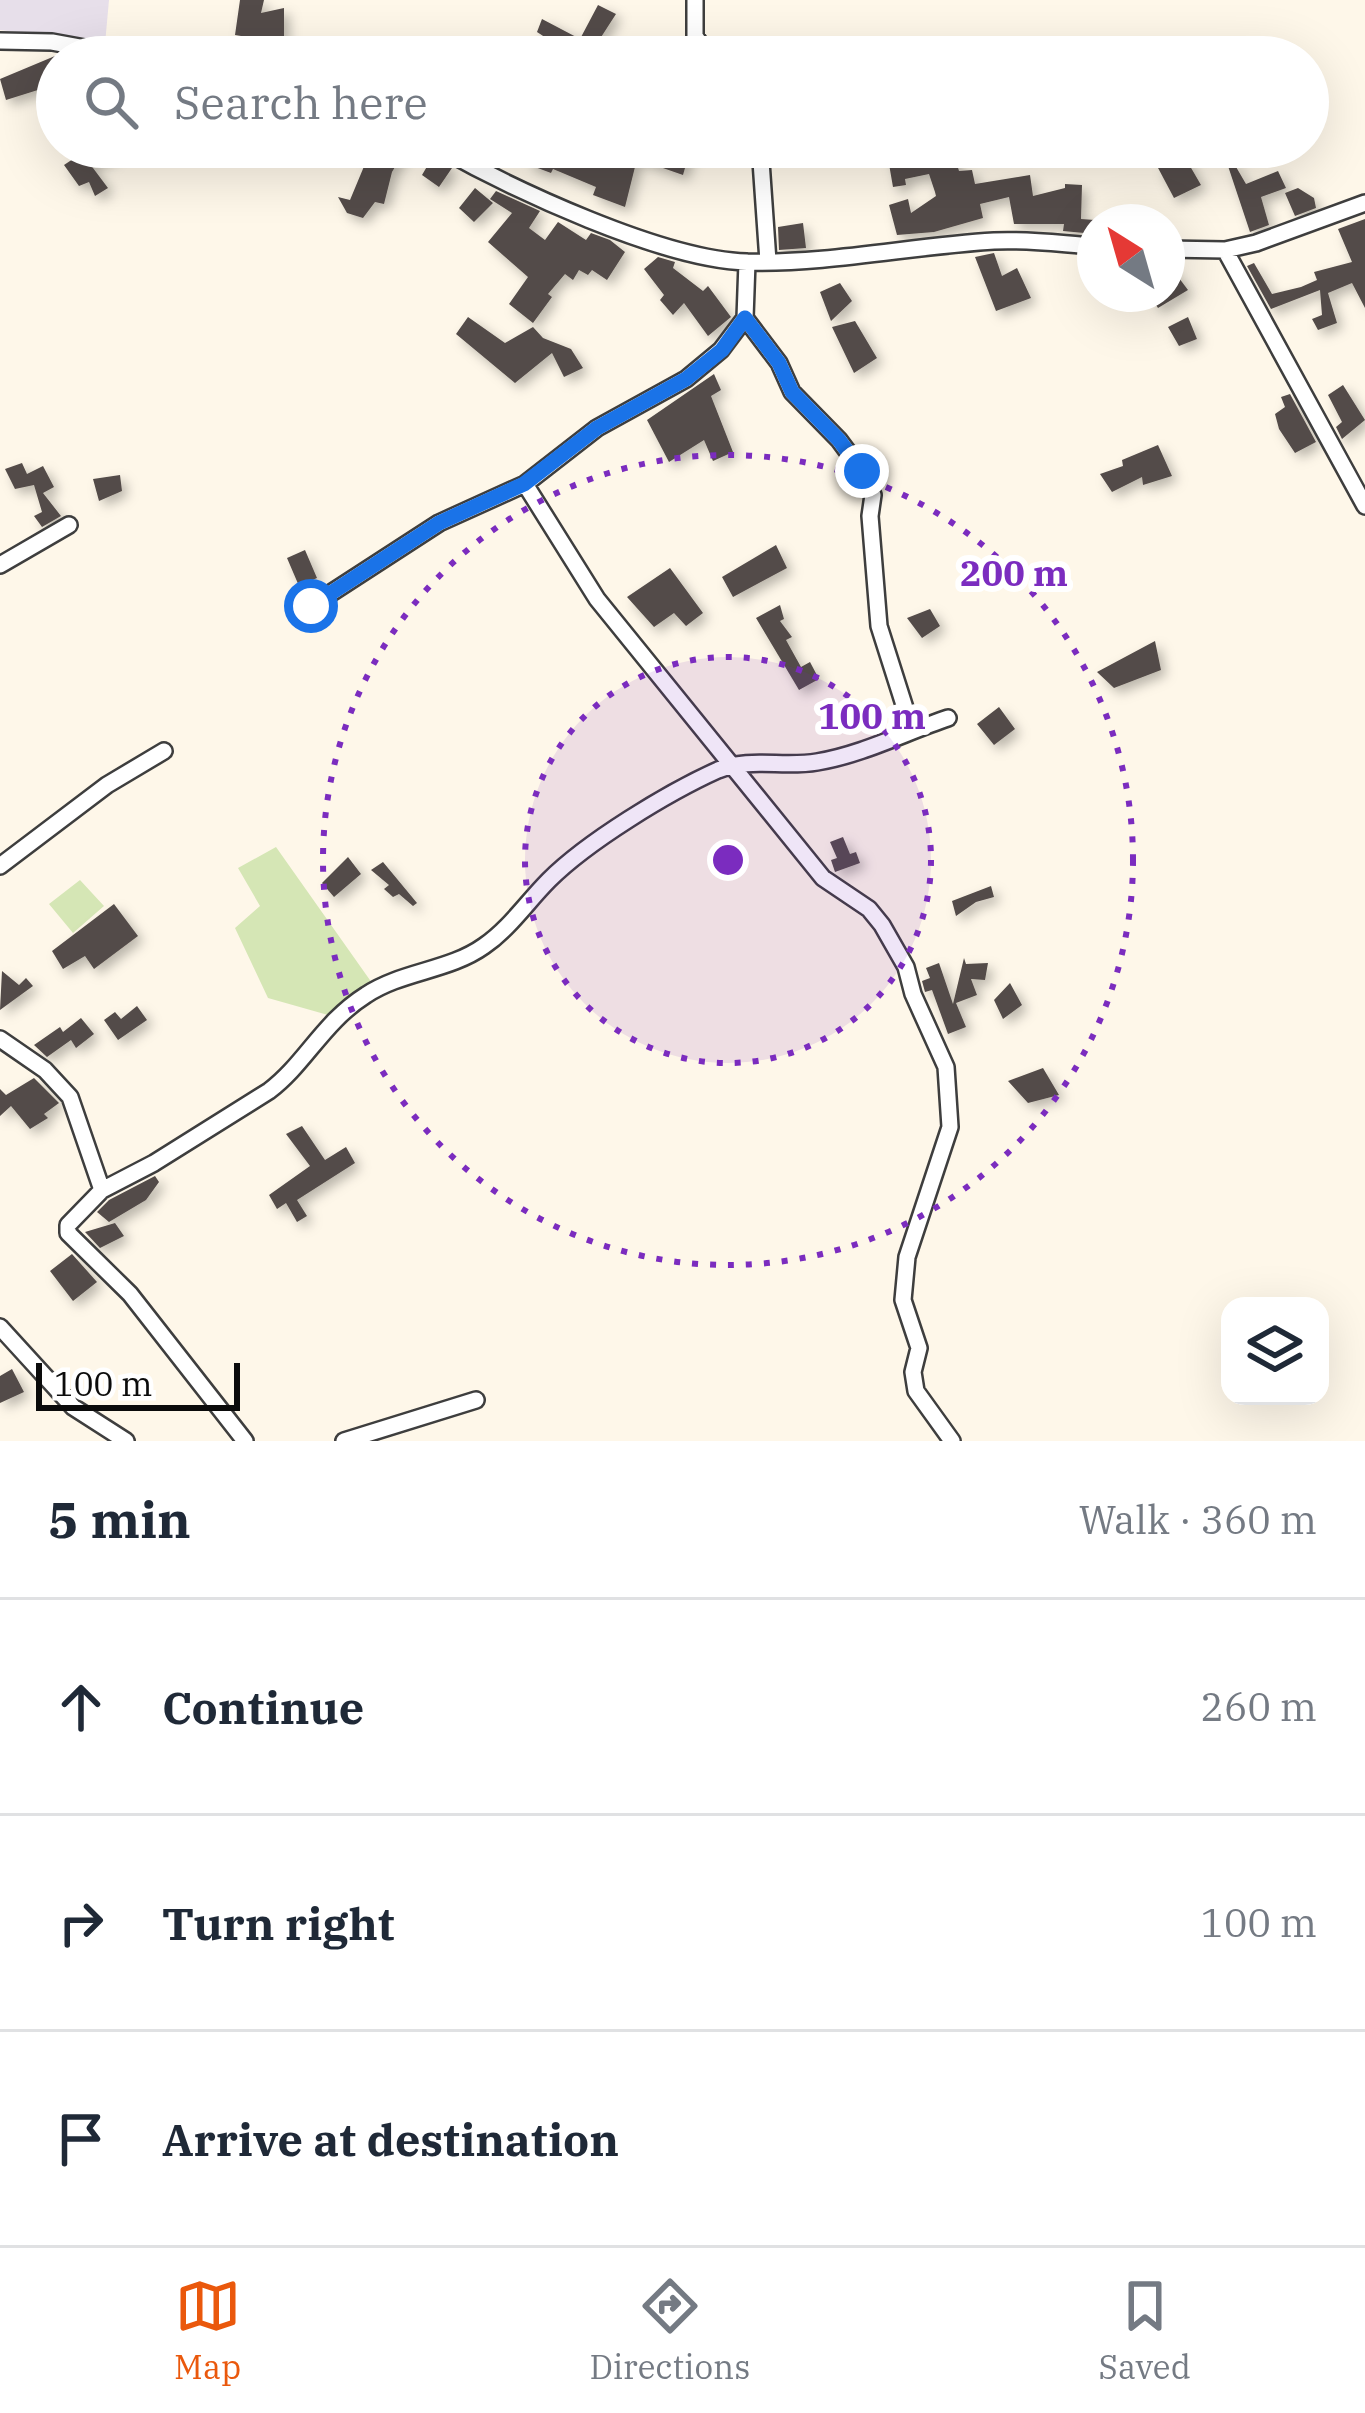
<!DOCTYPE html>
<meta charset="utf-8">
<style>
:root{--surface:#fff;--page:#f2f2f3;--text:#1f2937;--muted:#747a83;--line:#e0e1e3;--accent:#ea580c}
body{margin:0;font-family:"IBM Plex Serif",serif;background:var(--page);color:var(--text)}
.controls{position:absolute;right:36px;bottom:36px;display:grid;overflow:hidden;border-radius:24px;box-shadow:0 12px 48px #0002}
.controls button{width:108px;height:108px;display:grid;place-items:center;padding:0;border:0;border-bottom:3px solid var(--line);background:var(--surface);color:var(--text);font:60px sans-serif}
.compass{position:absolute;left:1077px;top:204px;width:108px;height:108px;border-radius:50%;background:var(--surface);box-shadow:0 12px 48px #0002;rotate:323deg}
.scale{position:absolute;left:36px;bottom:30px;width:204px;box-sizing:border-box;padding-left:12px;border:6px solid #0b0b0b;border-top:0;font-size:33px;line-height:42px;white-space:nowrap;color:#0b0b0b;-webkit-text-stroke:9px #fff;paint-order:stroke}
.stop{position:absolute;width:36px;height:36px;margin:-27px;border:9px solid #1a73e8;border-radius:50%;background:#fff}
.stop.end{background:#1a73e8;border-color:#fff;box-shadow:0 3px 12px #0008}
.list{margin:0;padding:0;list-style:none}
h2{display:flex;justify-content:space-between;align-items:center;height:156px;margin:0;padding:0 48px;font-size:51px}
h2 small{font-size:39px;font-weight:400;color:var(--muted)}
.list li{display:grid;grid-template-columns:78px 1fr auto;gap:36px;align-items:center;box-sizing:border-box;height:216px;padding:0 48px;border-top:3px solid var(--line)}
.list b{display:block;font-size:45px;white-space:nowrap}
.list em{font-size:39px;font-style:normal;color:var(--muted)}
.icon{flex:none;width:66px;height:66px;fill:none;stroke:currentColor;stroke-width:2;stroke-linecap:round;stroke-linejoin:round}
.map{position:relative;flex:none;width:1365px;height:1441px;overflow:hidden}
.search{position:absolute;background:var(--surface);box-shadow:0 12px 48px #0002;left:36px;right:36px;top:36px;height:132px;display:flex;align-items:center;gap:30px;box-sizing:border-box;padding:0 42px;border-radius:66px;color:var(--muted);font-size:45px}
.sheet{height:804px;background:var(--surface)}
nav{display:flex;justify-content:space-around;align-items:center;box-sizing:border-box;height:168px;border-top:3px solid var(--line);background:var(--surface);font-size:33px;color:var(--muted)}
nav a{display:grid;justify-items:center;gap:6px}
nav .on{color:var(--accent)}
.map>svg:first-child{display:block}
.industrial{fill:#e7dfea}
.green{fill:#d5e6b5}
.building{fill:#534b48;filter:url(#shadow)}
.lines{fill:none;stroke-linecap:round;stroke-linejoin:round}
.minor-casing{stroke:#3e3e3e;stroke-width:20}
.minor{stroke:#fff;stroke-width:15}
.route{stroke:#1a73e8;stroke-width:15}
.ring{fill:none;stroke:#7b2cbf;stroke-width:6;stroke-dasharray:6 12}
.centre{fill:#7b2cbf;stroke:#fff;stroke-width:6}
.ring-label{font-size:36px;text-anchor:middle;font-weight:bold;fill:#7b2cbf;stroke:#fff;stroke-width:12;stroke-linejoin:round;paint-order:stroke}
</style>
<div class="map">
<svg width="1365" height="1441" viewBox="0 0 1365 1441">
<defs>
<filter id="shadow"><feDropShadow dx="5.5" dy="5.5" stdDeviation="6" flood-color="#0004"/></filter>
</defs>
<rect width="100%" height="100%" fill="#fef7e9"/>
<path class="industrial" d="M 0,0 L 109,0 L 105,44 L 0,30 Z"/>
<path class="green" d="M 276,847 L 372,983 L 328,1015 L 268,998 L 235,928 L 260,906 L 238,868 Z
M 80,880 L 104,906 L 73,933 L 49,904 Z"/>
<path class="building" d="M 240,0 L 264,0 L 261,13 L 284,8 L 284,43 L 235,35 Z
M 598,5 L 616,14 L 596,45 L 624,57 L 557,57 L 560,47 L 537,32 L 542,19 L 580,39 Z
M 55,56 L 57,84 L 6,100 L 0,79 Z
M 91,147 L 108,147 L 111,158 L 90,164 L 108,188 L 95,196 L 89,182 L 79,186 L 64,165 Z
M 377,147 L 407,147 L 392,172 L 384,204 L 375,202 L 363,218 L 347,213 L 338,197 L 350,200 L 365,164 Z
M 534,147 L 560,147 L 578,155 L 582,147 L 632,147 L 664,152 L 666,147 L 691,147 L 683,175 L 637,159 L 625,207 L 593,195 L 596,187 L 553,169 L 551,173 L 527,164 Z
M 886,147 L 952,147 L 959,171 L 972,170 L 975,184 L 1030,175 L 1033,196 L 1065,188 L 1065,184 L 1082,185 L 1081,219 L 1095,220 L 1095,234 L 1063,231 L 1064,224 L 1014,224 L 1009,197 L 980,204 L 983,218 L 934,232 L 897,235 L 889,205 L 908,199 L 911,213 L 936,196 L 935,192 L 929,174 L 905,179 L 906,185 L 893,187 Z
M 1183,154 L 1201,185 L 1174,198 L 1157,166 Z
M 432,158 L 452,168 L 439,187 L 422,175 Z
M 1232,160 L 1246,184 L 1278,171 L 1286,188 L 1261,197 L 1269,225 L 1250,232 L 1227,163 Z
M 475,188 L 493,203 L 474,222 L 459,208 Z
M 1298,188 L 1314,198 L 1316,208 L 1295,216 L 1285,193 Z
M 496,191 L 540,211 L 529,228 L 545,240 L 558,222 L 586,240 L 591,233 L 610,240 L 625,252 L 607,280 L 592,270 L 588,275 L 579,270 L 573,280 L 565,274 L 548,294 L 552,297 L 533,323 L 509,304 L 528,277 L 488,242 L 512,213 L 490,199 Z
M 1365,219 L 1365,308 L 1352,283 L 1328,293 L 1337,323 L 1318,330 L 1312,319 L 1322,315 L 1320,290 L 1271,309 L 1247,266 L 1254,263 L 1272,294 L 1301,287 L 1317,280 L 1314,272 L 1352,262 L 1338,229 Z
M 803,223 L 806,248 L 779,250 L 778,227 Z
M 994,253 L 1002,276 L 1017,268 L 1031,298 L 996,311 L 975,257 Z
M 658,257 L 675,262 L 673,268 L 703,291 L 708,286 L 731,317 L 708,336 L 684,303 L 673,315 L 660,300 L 664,295 L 644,269 Z
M 1167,262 L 1188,290 L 1158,308 L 1149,294 L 1167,294 Z
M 840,283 L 852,301 L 831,321 L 820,292 Z
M 468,317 L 505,343 L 533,327 L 543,338 L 571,349 L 583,368 L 564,377 L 552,353 L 515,383 L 456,334 Z
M 1188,317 L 1197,339 L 1179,346 L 1168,327 Z
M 855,321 L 877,358 L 854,373 L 832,327 Z
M 714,374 L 721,390 L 711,396 L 733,452 L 713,461 L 704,440 L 669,462 L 647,420 Z
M 1343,385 L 1365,420 L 1342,439 L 1336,427 L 1342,422 L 1328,395 Z
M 1290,394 L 1316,442 L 1295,453 L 1279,429 L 1275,414 L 1285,407 L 1281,397 Z
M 1158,445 L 1172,476 L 1143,485 L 1142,477 L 1112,492 L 1100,474 L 1123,466 L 1122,460 Z
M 22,463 L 27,474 L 43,466 L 54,487 L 43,493 L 61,516 L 42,527 L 34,516 L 42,512 L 34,485 L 15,489 L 5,469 Z
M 120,475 L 122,491 L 99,501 L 93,479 Z
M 776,545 L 787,568 L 733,597 L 722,577 Z
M 305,550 L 317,578 L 299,586 L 287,558 Z
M 670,568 L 703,613 L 686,626 L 674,613 L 654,627 L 627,597 Z
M 780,605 L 784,619 L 780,621 L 792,637 L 786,640 L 801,667 L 810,662 L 819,679 L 799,690 L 756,618 Z
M 930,609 L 940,626 L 922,638 L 907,618 Z
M 1155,641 L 1161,670 L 1114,688 L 1097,672 Z
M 999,707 L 1015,729 L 994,745 L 977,724 Z
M 843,837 L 850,854 L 856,852 L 860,863 L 835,872 L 831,860 L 837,858 L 830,842 Z
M 348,857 L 361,874 L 334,897 L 322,883 Z
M 383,862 L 417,903 L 413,906 L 399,894 L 393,897 L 384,889 L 389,885 L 371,870 Z
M 991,886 L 994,897 L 976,902 L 956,916 L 952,901 Z
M 114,904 L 138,936 L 94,969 L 85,956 L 63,969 L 52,951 Z
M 964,958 L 966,964 L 988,963 L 985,980 L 971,979 L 977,995 L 956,1003 L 966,1027 L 948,1034 L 932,990 L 925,992 L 922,981 L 930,978 L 926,968 L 939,963 L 953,1004 Z
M 2,971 L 19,985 L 26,978 L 33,986 L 0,1010 Z
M 1010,983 L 1022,1005 L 1003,1019 L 994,1000 Z
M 137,1006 L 147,1020 L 118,1040 L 104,1020 L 115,1012 L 121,1019 Z
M 81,1018 L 94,1034 L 76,1048 L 71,1040 L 47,1057 L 34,1045 L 60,1027 L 63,1032 Z
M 1043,1068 L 1059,1095 L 1028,1103 L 1008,1081 Z
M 34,1078 L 59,1103 L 44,1114 L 48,1118 L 30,1129 L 11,1106 L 0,1116 L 0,1089 L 6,1095 Z
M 302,1126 L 325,1160 L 346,1147 L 355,1163 L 297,1200 L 307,1216 L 297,1222 L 286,1203 L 277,1209 L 269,1195 L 310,1166 L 286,1134 Z
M 155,1176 L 159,1182 L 146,1200 L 109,1222 L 97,1212 L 109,1200 Z
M 115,1223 L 124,1236 L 100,1248 L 85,1232 Z
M 72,1254 L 97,1282 L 73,1301 L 50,1271 Z
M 12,1369 L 24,1392 L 0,1403 L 0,1376 Z"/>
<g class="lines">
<defs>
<path id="minor" d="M 695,0 L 695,36 L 709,57
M 0,41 L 52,42 L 134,57
M 438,147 C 512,189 663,260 747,262 C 829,264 912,246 994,241 C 1027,239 1062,244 1095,246
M 760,147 L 768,261
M 1167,249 L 1225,250 L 1256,243 L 1365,203
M 1225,250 L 1365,506
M 745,318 L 779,363 L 792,392 L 839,440 L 862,471 L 873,495 L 870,516 L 879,626 L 912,730
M 525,484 L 597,599 L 823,878 L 869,909 L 882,925 L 906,967 L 913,994 L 946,1067 L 950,1127 L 907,1257 L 903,1300 L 919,1348 L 913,1372 L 916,1391 L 952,1441
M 0,565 L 69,525
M 311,606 L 439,523 L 525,484 L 597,428 L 686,379 L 721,350 L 745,318 L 747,262
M 0,866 L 107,785 L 164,751
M 0,1039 L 45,1070 L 70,1097 L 102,1190
M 0,1327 L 73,1407 L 126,1441
M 245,1441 L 130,1294 L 68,1233 L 68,1225 L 102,1190 L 154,1163 L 269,1091 C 305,1064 323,1022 366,995 C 402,971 449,971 484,946 C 510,928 527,902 549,880 C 587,842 667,793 718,770 C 749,757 784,768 817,762 C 861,755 906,732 948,718
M 344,1441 L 476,1400"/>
</defs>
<use href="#minor" class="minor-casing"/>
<use href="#minor" class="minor"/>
</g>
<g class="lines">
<path class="route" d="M 311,606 L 439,523 L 524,484 L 597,428 L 686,379 L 722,350 L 745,318 L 779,363 L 792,392 L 839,440 L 862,471"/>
</g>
<circle cx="728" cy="860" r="203" fill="#7b2cbf" fill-opacity=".12"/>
<g class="ring">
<circle cx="728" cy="860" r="203"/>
<circle cx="728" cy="860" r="405"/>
</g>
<circle cx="728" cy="860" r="18" class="centre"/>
<g class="ring-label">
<text x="1014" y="586">200 m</text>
<text x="872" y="729">100 m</text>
</g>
</svg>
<div class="controls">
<button><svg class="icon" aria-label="layers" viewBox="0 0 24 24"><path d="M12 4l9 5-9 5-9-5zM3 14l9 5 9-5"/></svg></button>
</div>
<svg class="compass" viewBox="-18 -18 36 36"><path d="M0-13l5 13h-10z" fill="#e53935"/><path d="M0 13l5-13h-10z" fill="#747a83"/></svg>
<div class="scale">100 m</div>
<div class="stop" style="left:311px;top:606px"></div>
<div class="stop end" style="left:862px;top:471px"></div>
<div class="search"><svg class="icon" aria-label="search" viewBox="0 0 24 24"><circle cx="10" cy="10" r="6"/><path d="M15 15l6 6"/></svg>Search here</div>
</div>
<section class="sheet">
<h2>5 min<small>Walk · 360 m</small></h2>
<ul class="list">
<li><svg class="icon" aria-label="ahead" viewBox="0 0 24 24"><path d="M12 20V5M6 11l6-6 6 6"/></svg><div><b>Continue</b></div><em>260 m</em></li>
<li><svg class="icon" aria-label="right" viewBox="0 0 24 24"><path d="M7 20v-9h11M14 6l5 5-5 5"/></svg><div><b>Turn right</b></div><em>100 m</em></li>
<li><svg class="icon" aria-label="arrive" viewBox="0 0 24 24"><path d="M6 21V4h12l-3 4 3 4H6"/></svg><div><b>Arrive at destination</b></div></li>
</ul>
</section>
<nav>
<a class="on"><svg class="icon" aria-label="map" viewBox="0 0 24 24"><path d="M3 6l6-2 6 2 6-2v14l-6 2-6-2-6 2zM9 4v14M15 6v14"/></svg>Map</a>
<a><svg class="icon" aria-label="directions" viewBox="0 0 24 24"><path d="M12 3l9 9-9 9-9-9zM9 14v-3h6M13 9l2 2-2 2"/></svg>Directions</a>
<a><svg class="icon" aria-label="saved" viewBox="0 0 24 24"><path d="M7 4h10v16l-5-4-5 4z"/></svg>Saved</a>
</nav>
